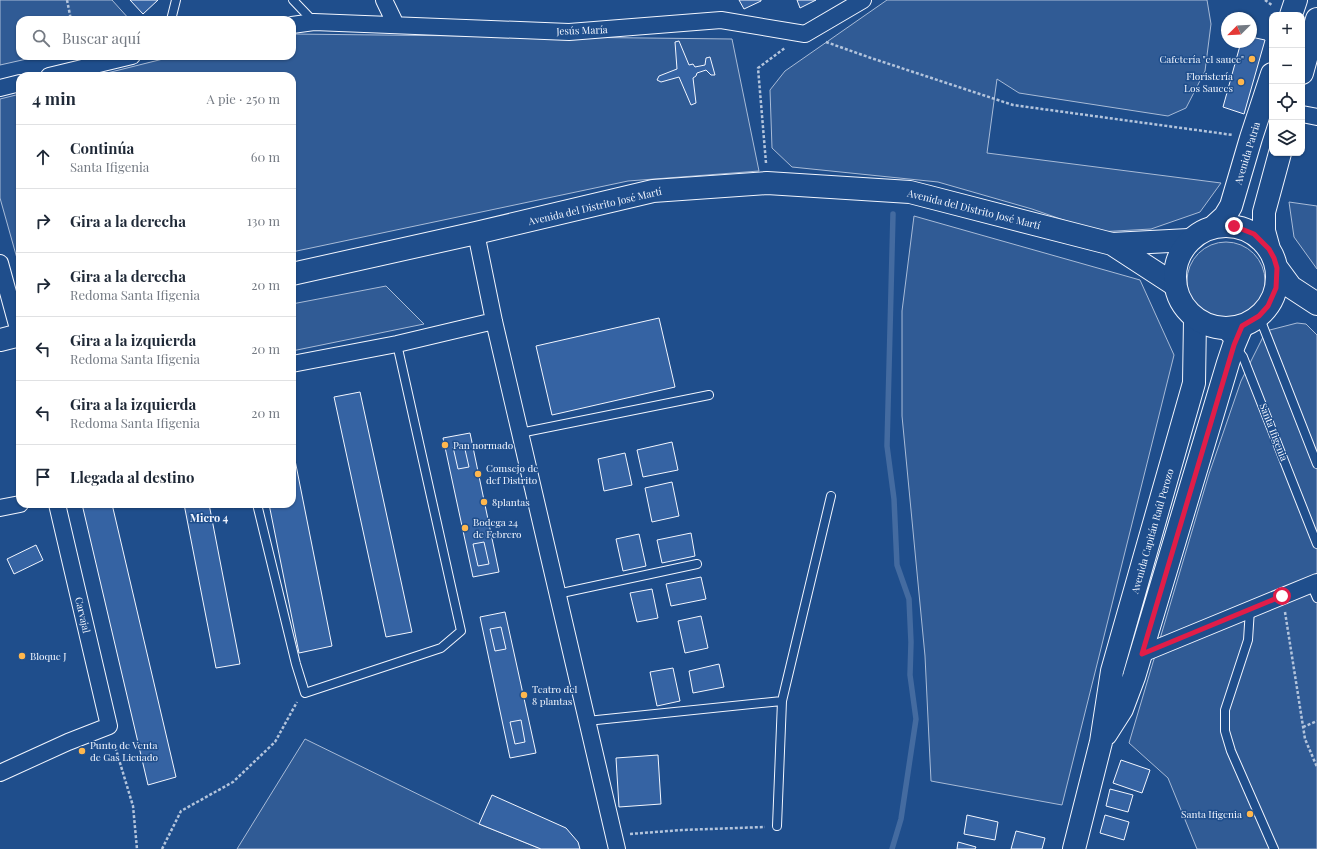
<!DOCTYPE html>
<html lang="es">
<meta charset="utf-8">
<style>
:root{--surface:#fff;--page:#f2f2f3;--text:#1f2937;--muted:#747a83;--line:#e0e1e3}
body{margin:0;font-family:"Playfair Display",serif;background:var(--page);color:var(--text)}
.controls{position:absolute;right:12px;top:12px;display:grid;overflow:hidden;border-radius:8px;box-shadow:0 1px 3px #0004}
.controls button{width:36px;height:36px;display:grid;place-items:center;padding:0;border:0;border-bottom:1px solid var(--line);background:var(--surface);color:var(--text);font:20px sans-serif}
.compass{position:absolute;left:1221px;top:12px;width:36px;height:36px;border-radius:50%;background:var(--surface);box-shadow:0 1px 3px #0004;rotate:246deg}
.stop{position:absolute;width:12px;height:12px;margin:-9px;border:3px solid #e11d48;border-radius:50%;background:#fff}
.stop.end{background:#e11d48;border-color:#fff;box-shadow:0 1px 4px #0008}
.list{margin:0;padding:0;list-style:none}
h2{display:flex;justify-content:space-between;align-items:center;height:52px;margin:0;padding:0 16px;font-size:17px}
h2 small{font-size:13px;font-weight:400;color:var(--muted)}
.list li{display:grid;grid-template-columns:26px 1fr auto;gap:12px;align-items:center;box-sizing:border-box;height:64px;padding:0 16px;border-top:1px solid var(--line)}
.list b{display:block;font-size:15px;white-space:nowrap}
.list p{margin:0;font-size:13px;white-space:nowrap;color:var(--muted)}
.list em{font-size:13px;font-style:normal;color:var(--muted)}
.icon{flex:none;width:22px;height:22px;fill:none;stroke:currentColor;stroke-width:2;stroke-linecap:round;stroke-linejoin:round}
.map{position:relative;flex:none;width:1317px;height:849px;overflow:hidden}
.search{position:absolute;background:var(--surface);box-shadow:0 1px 3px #0004;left:16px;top:16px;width:280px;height:44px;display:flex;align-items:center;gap:10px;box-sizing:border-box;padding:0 14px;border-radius:12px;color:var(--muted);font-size:15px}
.panel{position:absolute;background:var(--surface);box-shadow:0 1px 3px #0004;left:16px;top:72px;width:280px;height:436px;border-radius:12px}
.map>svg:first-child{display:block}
.built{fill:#305b95;stroke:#a8bbd7}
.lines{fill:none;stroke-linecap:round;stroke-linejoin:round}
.stream{stroke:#446ba0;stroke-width:5.5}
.building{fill:#3563a3;stroke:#f2f6ff}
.lane-casing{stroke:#f2f6ff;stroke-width:10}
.street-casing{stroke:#f2f6ff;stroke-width:18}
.secondary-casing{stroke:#f2f6ff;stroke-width:24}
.primary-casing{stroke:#f2f6ff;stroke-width:24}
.path{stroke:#b3c4dc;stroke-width:2.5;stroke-dasharray:3 2;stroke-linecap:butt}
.lane{stroke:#1f4e8c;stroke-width:8}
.street{stroke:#1f4e8c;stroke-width:16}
.secondary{stroke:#1f4e8c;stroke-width:22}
.primary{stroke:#1f4e8c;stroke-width:22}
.route{stroke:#e11d48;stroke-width:5}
.poi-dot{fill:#ffb74d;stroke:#1f4e8c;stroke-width:1.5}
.labels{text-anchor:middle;stroke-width:3;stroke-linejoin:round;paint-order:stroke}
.street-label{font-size:10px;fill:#f2f6ff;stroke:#1f4e8c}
.poi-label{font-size:10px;fill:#f2f6ff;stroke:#1f4e8c;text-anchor:start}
.neighbourhood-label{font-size:11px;font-weight:bold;fill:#f2f6ff;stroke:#1f4e8c}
</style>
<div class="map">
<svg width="1317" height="849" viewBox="0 0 1317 849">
<rect width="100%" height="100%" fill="#1f4e8c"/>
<path class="built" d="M 0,0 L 112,0 L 130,20 L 20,20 L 20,56 L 40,56 L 0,65 Z
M 887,0 L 1207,0 L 1211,24 L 1205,71 L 1186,108 L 1168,116 L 1077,102 L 1019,93 L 997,79 L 987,153 L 1221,183 L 1200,212 L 1151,229 L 1098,232 L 1032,209 L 938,182 L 792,167 L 772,148 L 770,90 L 785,71 Z
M 292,34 L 732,39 L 759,171 L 628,181 L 292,252 L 292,76 L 95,76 L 175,56 L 292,56 Z
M 20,94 L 20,269 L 0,198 L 0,99 Z
M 1289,202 L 1317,206 L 1317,269 L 1294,237 Z
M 914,216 L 1140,280 L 1174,355 L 1062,805 L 931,781 L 925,656 L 902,416 L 902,311 Z
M1187 281a39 39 0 1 1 78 0a39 39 0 1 1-78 0Z
M 386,286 L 424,324 L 292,351 L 292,304 Z
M 1297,323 L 1306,324 L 1317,335 L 1317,849 L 1197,849 L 1168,778 L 1129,743 L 1209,474 L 1241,381 L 1266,331 Z
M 305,739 L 479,824 L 541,849 L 237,849 Z"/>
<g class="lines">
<path class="stream" d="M 892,849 L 901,819 L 916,719 L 910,675 L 911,642 L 909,599 L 897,565 L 894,499 L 887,446 L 893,214"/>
</g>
<path class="building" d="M 130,0 L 158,0 L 143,14 Z
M 739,0 L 761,0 L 761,1 L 744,9 Z
M 797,0 L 816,0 L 800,8 Z
M 1251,37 L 1265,40 L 1244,114 L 1223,107 L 1241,42 L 1251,42 Z
M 679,41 L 689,65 L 693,64 L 695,67 L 705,65 L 706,58 L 710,57 L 715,75 L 711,75 L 706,70 L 697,73 L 696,76 L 693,78 L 696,103 L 691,105 L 679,77 L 661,82 L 657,80 L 659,76 L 677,69 L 675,42 Z
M 659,318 L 675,387 L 552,415 L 536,346 Z
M 360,392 L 412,632 L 386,637 L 334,397 Z
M 470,433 L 499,572 L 473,577 L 443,438 Z
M 672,442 L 678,470 L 643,477 L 637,450 Z
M 292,445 L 332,646 L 299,653 L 269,504 L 292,504 Z
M 464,445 L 469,467 L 458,469 L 453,447 Z
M 625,453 L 632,485 L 604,491 L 598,459 Z
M 672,482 L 679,516 L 652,522 L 645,488 Z
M 82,504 L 112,504 L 176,777 L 148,785 Z
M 184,504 L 209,504 L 240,664 L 216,668 Z
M 691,533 L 695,556 L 662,563 L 657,540 Z
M 639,534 L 646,566 L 623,571 L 616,539 Z
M 484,542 L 489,564 L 478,566 L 473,544 Z
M 36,545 L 43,560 L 14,574 L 7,559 Z
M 701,577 L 706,599 L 671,606 L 666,584 Z
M 652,589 L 658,618 L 637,622 L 630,593 Z
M 505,612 L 536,753 L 510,758 L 480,617 Z
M 701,616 L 708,648 L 685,653 L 678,621 Z
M 501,627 L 506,649 L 495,651 L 490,629 Z
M 719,664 L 724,687 L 693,693 L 689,671 Z
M 673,668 L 680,701 L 657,706 L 650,672 Z
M 521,720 L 525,742 L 515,744 L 510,722 Z
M 658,755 L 661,804 L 619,807 L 616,758 Z
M 1121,760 L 1150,770 L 1142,793 L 1113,783 Z
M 1110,789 L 1133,795 L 1128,812 L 1106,806 Z
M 492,795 L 566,828 L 578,842 L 580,849 L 541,849 L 479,824 Z
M 967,815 L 998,822 L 995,840 L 964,834 Z
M 1105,815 L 1129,822 L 1124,840 L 1100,833 Z
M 1016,831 L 1045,838 L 1042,849 L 1011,849 Z
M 958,842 L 976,847 L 975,849 L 957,849 Z"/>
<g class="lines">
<defs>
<path id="lane" d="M 293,0 L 314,22
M 171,20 L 176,0
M 1259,316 L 1317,464
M 1216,328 L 1234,345 L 1243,357 L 1317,544
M 520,433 L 709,395
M 257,504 L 296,664 L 305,693 L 441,648 L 461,631 L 397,344
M 1311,584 L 1317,598
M 557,594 L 697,564
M 1250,609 L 1248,640 L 1225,710 L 1225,731 L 1231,751 L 1274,849
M 587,721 L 782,701
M 777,826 L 782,701 L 831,496"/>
<path id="street" d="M 384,0 L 396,25
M 292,25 L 314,22 L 569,32 L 721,20 L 805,34 L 863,0
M 49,76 L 132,56
M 0,88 L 20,83
M 1302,114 L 1317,117
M 476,233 L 494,321 L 617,849
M 0,263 L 20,336
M 292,364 L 397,344 L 494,321
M 0,508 L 20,504
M 1142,654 L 1317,582
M 0,773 L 68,742 L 109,726 L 57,504"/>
<path id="secondary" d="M 1112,244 L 1175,285
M 292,274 L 476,233 L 653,191 L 767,183 L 910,192 L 1112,244 L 1189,240
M 0,340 L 20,335
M 1106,734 L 1122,709 L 1134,677 L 1228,363 L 1234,345 L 1242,326
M 1074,849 L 1101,742 L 1112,671 L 1194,383 L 1195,319"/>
<path id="primary" d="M 1291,15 L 1296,0
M 1302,73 L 1317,19
M1175 277a51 51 0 1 1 102 0a51 51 0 1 1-102 0Z
M 1213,227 L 1225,216 L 1231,206 L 1251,138 L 1272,74
M 1269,249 L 1264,231 L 1264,212 L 1280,153
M 1277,268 L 1291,287 L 1317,304"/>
</defs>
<use href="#lane" class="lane-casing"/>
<use href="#street" class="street-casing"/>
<use href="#secondary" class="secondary-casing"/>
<use href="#primary" class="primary-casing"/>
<path class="path" d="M 67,0 L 71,20
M 1265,0 L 1273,6
M 826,42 L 871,58 L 1013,105 L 1233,135
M 766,163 L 758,68 L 785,48
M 1285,612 L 1305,739 L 1317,767
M 1303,727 L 1317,721
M 114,743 L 133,806 L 137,849
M 630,834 L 682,830 L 765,827
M 162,849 L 181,811 L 233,782 L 275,742 L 297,702"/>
<use href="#lane" class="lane"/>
<use href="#street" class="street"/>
<use href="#secondary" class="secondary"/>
<use href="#primary" class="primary"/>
</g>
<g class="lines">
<path class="route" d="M 1234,226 L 1254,234 L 1269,249 L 1274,258 L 1277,268 L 1276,288 L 1268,306 L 1259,316 L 1242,326 L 1234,345 L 1142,654 L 1282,596"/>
</g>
<g class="poi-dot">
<circle cx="1252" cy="59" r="4"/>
<circle cx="1241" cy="82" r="4"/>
<circle cx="445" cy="445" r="4"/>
<circle cx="478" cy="474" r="4"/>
<circle cx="484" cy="502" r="4"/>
<circle cx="465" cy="528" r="4"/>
<circle cx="22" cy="656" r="4"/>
<circle cx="524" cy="695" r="4"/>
<circle cx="82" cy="751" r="4"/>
<circle cx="1250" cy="814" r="4"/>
</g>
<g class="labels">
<g class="street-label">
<text transform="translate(582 30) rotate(-2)" y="4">Jesús María</text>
<text transform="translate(1247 153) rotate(-73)" y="4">Avenida Patria</text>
<text transform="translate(595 206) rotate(-13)" y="4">Avenida del Distrito José Martí</text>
<text transform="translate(974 209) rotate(14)" y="4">Avenida del Distrito José Martí</text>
<text transform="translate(1274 432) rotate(69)" y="4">Santa Ifigenia</text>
<text transform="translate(1152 531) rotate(-74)" y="4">Avenida Capitán Raúl Perozo</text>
<text transform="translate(83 615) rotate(77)" y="4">Carvajal</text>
</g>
<g class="poi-label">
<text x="1244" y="63" text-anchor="end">Cafetería "el sauce"</text>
<text x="1233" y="80" text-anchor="end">Floristería<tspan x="1233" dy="12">Los Sauces</tspan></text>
<text x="453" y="449">Pan normado</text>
<text x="486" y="472">Comsejo de<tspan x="486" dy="12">def Distrito</tspan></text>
<text x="492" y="506">8plantas</text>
<text x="473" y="526">Bodega 24<tspan x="473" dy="12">de Febrero</tspan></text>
<text x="30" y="660">Bloque J</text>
<text x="532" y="693">Teatro del<tspan x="532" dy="12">8 plantas</tspan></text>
<text x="90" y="749">Punto de Venta<tspan x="90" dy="12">de Gas Licuado</tspan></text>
<text x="1242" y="818" text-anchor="end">Santa Ifigenia</text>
</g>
<g class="neighbourhood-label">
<text x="209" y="522">Micro 4</text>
</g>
</g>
</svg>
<div class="controls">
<button>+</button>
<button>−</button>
<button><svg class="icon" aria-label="locate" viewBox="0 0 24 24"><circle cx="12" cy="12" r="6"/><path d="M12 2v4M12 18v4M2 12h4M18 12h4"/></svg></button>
<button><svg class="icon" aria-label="layers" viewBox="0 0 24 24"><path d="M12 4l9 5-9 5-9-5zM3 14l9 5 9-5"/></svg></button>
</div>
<svg class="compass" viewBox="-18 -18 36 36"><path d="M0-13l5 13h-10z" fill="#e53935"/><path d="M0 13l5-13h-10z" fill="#747a83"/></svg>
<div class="stop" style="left:1282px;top:596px"></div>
<div class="stop end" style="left:1234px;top:226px"></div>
<div class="search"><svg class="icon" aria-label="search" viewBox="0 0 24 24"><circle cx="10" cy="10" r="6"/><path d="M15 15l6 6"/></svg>Buscar aquí</div>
<section class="panel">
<h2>4 min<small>A pie · 250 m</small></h2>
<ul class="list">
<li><svg class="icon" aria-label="ahead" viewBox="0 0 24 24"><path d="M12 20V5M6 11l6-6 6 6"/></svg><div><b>Continúa</b><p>Santa Ifigenia</p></div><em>60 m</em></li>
<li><svg class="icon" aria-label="right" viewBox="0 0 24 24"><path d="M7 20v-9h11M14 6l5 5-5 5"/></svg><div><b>Gira a la derecha</b></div><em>130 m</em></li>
<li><svg class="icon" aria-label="right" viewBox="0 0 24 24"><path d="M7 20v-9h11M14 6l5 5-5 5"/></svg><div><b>Gira a la derecha</b><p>Redoma Santa Ifigenia</p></div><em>20 m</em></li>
<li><svg class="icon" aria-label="left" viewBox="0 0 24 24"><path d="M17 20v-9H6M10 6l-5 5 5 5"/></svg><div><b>Gira a la izquierda</b><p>Redoma Santa Ifigenia</p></div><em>20 m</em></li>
<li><svg class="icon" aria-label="left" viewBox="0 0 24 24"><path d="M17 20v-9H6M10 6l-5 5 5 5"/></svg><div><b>Gira a la izquierda</b><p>Redoma Santa Ifigenia</p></div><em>20 m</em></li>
<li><svg class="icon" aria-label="arrive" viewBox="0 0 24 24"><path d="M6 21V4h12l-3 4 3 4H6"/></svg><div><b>Llegada al destino</b></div></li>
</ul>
</section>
</div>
